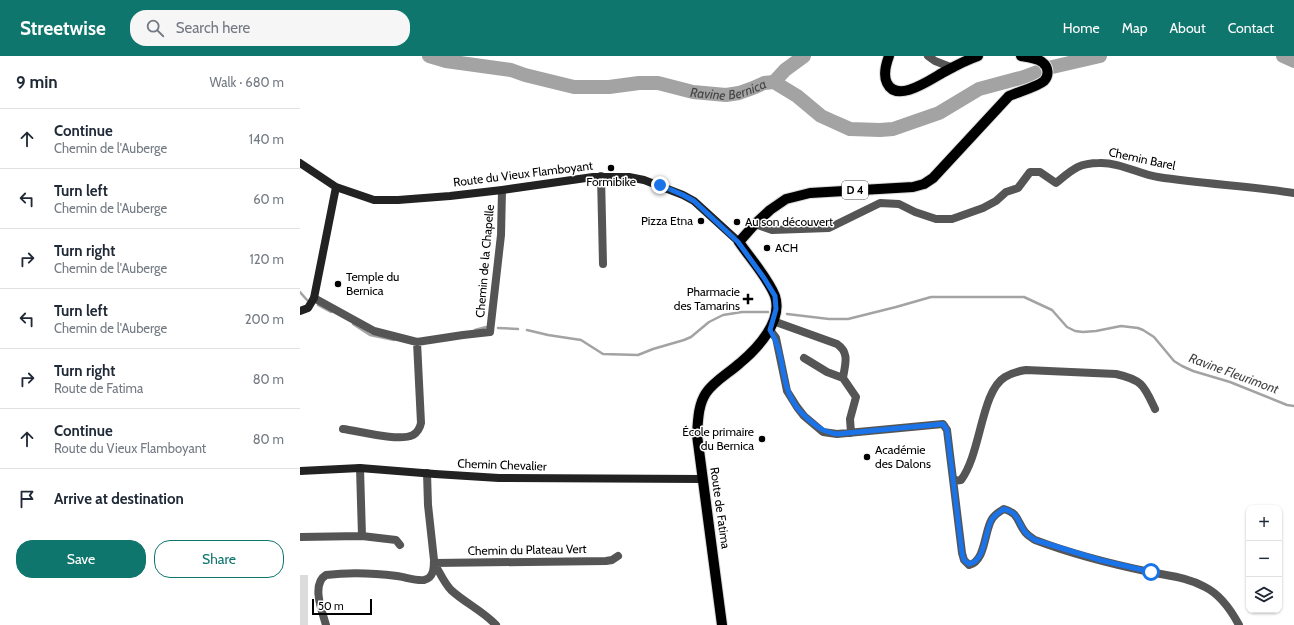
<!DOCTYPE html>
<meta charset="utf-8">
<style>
:root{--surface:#fff;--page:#f6f6f7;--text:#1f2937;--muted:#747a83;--line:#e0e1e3;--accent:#0f766e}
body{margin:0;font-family:Cabin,sans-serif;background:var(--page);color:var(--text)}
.controls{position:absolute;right:12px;bottom:12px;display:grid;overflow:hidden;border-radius:8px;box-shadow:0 1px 3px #0004}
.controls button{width:36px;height:36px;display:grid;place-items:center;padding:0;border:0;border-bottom:1px solid var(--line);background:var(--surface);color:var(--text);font:20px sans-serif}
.scale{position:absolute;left:12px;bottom:10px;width:60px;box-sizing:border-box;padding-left:4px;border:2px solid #000;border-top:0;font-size:11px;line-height:14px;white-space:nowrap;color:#000;-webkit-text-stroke:3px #fff;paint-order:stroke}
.stop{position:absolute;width:12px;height:12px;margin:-9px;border:3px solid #1a73e8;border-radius:50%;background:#fff}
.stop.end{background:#1a73e8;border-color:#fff;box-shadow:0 1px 4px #0008}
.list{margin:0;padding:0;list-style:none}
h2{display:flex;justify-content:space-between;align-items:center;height:52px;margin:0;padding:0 16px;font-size:17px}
h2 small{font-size:13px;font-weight:400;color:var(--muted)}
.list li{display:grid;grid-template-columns:26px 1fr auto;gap:12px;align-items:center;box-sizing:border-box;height:60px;padding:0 16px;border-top:1px solid var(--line)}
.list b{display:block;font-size:15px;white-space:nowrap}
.list p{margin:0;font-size:13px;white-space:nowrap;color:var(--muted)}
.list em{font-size:13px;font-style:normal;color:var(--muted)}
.actions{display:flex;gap:8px;padding:12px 16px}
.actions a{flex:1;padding:9px 0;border:1px solid var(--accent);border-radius:16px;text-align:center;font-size:14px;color:var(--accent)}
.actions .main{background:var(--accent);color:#fff}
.icon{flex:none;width:22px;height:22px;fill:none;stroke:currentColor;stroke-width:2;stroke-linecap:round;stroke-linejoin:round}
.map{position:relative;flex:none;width:994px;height:569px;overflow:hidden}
header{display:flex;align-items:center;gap:24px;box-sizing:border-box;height:56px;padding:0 20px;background:var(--accent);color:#fff}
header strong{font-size:19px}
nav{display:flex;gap:22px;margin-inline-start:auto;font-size:14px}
.search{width:280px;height:36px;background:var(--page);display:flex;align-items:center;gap:10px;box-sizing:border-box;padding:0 14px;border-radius:16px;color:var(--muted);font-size:15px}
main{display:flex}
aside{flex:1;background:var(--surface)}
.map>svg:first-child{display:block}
.grass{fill:#dcdcdc}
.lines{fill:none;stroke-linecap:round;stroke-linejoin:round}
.stream{stroke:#a3a3a3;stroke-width:2.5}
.river{stroke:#a3a3a3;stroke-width:14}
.primary-casing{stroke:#dbdbdb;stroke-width:12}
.street{stroke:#555;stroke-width:8}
.secondary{stroke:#222;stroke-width:8}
.primary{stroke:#000;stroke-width:10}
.route{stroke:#1a73e8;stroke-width:5}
.poi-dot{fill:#000;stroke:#fff;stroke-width:1.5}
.labels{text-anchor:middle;stroke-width:3;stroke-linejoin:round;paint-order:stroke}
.shield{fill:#fff;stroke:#4c4c4c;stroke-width:1}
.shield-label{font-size:11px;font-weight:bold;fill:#000}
.street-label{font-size:12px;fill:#000;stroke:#fff}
.poi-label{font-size:12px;fill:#000;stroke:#fff;text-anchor:start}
.water-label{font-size:13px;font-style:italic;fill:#444;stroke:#fff}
</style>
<header>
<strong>Streetwise</strong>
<div class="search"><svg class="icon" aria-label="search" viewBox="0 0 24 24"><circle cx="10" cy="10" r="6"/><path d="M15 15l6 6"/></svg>Search here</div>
<nav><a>Home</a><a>Map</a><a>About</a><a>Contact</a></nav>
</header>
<main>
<aside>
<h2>9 min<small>Walk · 680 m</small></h2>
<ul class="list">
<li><svg class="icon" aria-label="ahead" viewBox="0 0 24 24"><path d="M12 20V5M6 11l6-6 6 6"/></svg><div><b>Continue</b><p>Chemin de l'Auberge</p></div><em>140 m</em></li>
<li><svg class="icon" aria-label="left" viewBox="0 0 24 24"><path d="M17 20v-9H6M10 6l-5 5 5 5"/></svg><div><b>Turn left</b><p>Chemin de l'Auberge</p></div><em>60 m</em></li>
<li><svg class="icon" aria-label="right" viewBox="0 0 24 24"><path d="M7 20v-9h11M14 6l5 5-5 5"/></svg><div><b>Turn right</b><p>Chemin de l'Auberge</p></div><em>120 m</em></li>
<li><svg class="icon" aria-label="left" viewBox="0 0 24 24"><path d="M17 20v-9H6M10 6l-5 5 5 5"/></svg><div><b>Turn left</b><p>Chemin de l'Auberge</p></div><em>200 m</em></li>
<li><svg class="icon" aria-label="right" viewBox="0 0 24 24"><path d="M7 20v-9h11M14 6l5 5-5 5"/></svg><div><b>Turn right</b><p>Route de Fatima</p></div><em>80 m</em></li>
<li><svg class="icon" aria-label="ahead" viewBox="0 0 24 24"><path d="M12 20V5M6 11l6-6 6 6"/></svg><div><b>Continue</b><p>Route du Vieux Flamboyant</p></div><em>80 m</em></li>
<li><svg class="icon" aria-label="arrive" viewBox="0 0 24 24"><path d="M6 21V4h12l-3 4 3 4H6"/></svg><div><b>Arrive at destination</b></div></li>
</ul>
<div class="actions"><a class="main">Save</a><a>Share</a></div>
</aside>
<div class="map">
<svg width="994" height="569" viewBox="0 0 994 569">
<rect width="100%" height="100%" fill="#fff"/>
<path class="grass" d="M 0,519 L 8,519 L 8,569 L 0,569 Z"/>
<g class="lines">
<path class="stream" d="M 0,236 L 7,244
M 18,249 L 31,256
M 487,258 L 529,263 L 548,263 L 596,251 L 631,241 L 724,241 L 752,254 L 767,271 L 775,275 L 783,276 L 796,275 L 821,270 L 838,272 L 843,274 L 854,281 L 874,305 L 882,310 L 893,315 L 930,326 L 987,349 L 994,350
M 53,268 L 70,279 L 94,284
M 198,272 L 218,273
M 175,274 L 186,271
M 227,274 L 248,279 L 281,284 L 303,298 L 338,299 L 353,293 L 384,284 L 391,281 L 409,266 L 423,259 L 442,256 L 468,256"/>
<g class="river">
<path id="s1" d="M 129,0 L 146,5 L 211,14 L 225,19 L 274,31 L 309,31 L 339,27 L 358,27 L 393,36 L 426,39 L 439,37 L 453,32 L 464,27 L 474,26 L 497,40 L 521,60 L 532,65 L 550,73 L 580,74 L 593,73 L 639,57 L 679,33 L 724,21 L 748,12 L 800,0"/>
<path d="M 983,0 L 994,5"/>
<path d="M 474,26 L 485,14 L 504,0"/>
</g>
<defs>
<path id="primary" d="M 589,0 C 586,8 583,19 587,27 C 597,48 631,23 644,16 C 655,10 666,4 678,0
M 422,569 L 397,379 C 398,365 398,349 406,337 C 414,325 429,317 440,307 C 458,292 483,265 475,240 C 468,222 450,202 439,186 L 455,168 L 470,154 L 486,143 L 510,137 L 613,131 L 624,128 L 633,122 L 709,40 C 718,36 737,31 744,25 C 749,20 749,11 742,6 C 737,2 728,1 721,0"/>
</defs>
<use href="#primary" class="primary-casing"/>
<path class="street" d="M 628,0 L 635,5 L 653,12
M 301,120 L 303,208
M 455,168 L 472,174 L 529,172 L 580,147 L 599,148 L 615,156 L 636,163 L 652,163 L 683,152 L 696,145 L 706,136 L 718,132 L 730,116 L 740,116 L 756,127 C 772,114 778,107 799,107 C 819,106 839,118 858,121 C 903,128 949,130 994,137
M 14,242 L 74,275 L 117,286 L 163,279 L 190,276 L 201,179 L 202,134
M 473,265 L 537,288 C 550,297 545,308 543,322
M 470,274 L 476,282 L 487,335 L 497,351 L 504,360 L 523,376 L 537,378 L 643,368 L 647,374 L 662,497 L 664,504 L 669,509 C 686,505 684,475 692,463 C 695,458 699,456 704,453 C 719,457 717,466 725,476 C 728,480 732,482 735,484 C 772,498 811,508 850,516 C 869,520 887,521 905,531 C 921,539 931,554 939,569
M 504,302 L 527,316 L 543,322 L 556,341 L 550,363 L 551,377
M 43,373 C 59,375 99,386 113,379 C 118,376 120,372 121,367 L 117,286
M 654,425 L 661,424 C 681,398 681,335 705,321 C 712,317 719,315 726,314 L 816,318 C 843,324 844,330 855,353
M 62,480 L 96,484 L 100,489
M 0,481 L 62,480 L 60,412
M 134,507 L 306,505 L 312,504 L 318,500
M 134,507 C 139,515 144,527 151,534 C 165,547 183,555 196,569
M 26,569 C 22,555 11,528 26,519 C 49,516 74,517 97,520 C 105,521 116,525 124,524 C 134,522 134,511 134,504 L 128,449 L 127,417"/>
<path class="secondary" d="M 0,107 L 36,131 L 74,144 L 98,144 L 150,140 L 202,134 L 293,121 L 329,121 L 344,124 L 383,139 L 394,145 L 439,186
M 0,255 L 8,252 L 14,242 L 36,131
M 0,415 L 60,412 L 135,418 L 199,422 L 403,423"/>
<use href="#primary" class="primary"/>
</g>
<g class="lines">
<path class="route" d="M 360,129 L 383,139 L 394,145 L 438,186 L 464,222 L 475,240 L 476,253 L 470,274 C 489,303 475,335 508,363 C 520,373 522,375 537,378 L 643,368 L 647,374 L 662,497 L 664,504 L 669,508 C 686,505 684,476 692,463 C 695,459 699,456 704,453 C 719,457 717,465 725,476 C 728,480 732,482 735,484 L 800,504 L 851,516"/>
</g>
<g class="poi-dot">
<circle cx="311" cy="112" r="4"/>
<circle cx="401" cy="165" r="4"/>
<circle cx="437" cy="166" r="4"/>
<circle cx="467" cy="192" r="4"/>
<circle cx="38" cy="228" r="4"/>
<path d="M446 237h4v4h4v4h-4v4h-4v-4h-4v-4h4z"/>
<circle cx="462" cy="383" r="4"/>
<circle cx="567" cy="401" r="4"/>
</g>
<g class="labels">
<rect class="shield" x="542" y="125" width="26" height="18" rx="3"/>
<g class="shield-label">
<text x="555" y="138">D 4</text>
</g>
<g class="street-label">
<text transform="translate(842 103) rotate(12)" y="4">Chemin Barel</text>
<text transform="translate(223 118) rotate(-7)" y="4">Route du Vieux Flamboyant</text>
<text transform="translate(185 205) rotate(-85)" y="4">Chemin de la Chapelle</text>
<text transform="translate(202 409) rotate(2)" y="4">Chemin Chevalier</text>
<text transform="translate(420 452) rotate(82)" y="4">Route de Fatima</text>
<text transform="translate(227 494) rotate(-1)" y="4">Chemin du Plateau Vert</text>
</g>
<g class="poi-label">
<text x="311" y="130" text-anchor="middle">Formibike</text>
<text x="393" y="169" text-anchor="end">Pizza Etna</text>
<text x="445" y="170">Au son découvert</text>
<text x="475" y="196">ACH</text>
<text x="46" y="225">Temple du<tspan x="46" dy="14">Bernica</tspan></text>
<text x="440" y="240" text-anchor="end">Pharmacie<tspan x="440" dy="14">des Tamarins</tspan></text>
<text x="454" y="380" text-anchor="end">École primaire<tspan x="454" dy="14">du Bernica</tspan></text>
<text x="575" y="398">Académie<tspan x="575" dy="14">des Dalons</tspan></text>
</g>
<g class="water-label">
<text dy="5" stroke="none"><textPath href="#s1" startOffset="305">Ravine Bernica</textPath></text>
<text transform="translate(934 317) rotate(20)" y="5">Ravine Fleurimont</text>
</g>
</g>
</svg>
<div class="controls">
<button>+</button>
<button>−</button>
<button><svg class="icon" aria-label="layers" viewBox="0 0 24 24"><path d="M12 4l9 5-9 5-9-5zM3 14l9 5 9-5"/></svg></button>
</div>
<div class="scale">50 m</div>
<div class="stop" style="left:851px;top:516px"></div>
<div class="stop end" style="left:360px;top:129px"></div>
</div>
</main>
